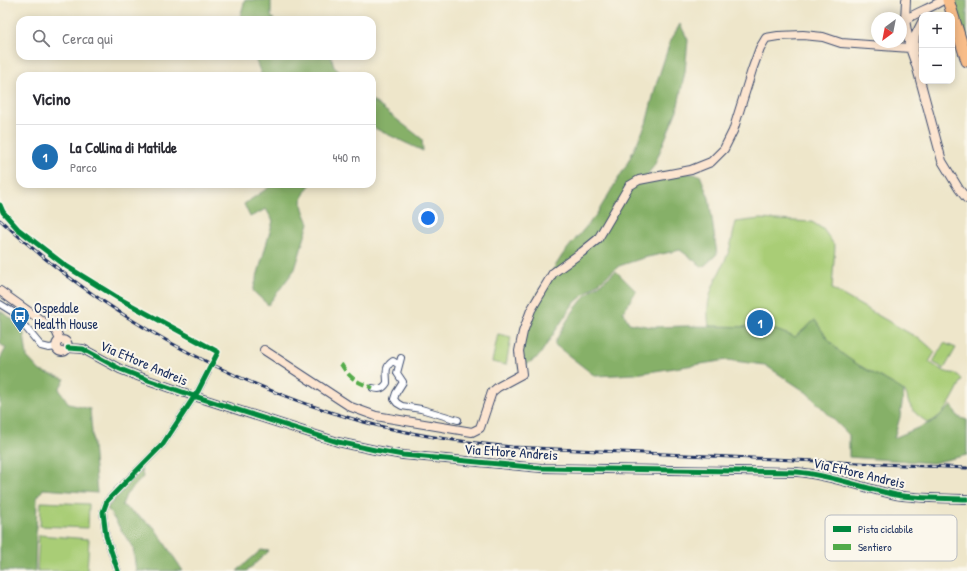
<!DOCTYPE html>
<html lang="it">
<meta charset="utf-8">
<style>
:root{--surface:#fff;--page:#f2f2f3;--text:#2b2b33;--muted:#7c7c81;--line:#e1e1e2;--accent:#1f6fb2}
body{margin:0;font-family:"Patrick Hand",sans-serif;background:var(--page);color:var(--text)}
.controls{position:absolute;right:12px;top:12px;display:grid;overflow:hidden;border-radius:8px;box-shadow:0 2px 10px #0003}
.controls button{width:36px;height:36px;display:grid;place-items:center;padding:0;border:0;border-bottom:1px solid var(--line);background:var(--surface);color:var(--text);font:20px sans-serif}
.compass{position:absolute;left:871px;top:12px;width:36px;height:36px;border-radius:50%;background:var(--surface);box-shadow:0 2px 10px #0003;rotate:212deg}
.you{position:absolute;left:428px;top:218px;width:14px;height:14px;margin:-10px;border:3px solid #fff;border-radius:50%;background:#1a73e8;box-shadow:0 0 0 6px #1a73e833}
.badge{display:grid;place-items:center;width:26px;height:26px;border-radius:50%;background:var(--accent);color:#fff;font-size:13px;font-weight:700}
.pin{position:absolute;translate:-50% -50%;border:2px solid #fff;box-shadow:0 1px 4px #0006}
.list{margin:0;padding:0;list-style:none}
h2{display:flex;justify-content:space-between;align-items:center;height:52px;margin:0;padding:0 16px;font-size:17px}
h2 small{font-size:13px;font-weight:400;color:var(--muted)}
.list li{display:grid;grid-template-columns:26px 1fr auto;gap:12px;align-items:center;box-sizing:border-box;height:64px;padding:0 16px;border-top:1px solid var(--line)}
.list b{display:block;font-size:15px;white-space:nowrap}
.list p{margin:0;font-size:13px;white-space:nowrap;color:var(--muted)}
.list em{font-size:13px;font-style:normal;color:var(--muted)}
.icon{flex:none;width:22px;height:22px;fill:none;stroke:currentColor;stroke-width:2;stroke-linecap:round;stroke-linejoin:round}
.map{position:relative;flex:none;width:967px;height:571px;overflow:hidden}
.search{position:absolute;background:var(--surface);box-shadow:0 2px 10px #0003;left:16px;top:16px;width:360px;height:44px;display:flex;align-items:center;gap:10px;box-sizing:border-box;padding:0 14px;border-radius:12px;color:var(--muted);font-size:15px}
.panel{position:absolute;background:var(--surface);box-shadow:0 2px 10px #0003;left:16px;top:72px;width:360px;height:116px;border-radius:12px}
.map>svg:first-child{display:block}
.green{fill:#a9cd76;stroke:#627e6a}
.forest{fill:#86b067;stroke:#507062}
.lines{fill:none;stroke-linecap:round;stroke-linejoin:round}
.street-tunnel{stroke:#c4c1b4;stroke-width:6;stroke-dasharray:6 3;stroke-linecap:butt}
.street-casing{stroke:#3b4a6e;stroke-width:8}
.secondary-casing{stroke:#3b4a6e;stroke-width:10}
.highway-casing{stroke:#3b4a6e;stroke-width:13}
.street{stroke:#fff;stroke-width:6}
.secondary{stroke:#fce5d0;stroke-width:8}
.highway{stroke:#f8bd89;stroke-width:11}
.rail-casing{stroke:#1b2f5e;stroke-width:3}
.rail{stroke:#fbf7ec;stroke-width:1.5;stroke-dasharray:4.5;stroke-linecap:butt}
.quiet{stroke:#52ab49;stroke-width:4;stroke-dasharray:8 4;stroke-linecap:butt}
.cycleway-casing{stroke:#fbf7ec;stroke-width:8}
.cycleway{stroke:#00873e;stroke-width:5}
.labels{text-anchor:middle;stroke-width:4;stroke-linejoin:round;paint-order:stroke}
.poi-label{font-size:14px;fill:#1b2f5e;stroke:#fbf7ec;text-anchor:start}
.street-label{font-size:14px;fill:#1b2f5e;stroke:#fbf7ec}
.key{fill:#fbf7ec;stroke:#b8bbc1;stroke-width:1}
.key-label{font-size:11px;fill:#1b2f5e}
</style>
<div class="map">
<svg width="967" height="571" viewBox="0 0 967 571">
<rect width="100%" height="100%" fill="#fbf7ec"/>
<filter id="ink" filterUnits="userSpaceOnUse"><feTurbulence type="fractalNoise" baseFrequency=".025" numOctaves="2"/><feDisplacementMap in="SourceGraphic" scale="8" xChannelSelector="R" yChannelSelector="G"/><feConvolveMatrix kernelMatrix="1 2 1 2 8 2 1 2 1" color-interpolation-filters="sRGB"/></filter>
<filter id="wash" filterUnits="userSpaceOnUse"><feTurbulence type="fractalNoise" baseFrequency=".012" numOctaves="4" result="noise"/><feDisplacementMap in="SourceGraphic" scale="16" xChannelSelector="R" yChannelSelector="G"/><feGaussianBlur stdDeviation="0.9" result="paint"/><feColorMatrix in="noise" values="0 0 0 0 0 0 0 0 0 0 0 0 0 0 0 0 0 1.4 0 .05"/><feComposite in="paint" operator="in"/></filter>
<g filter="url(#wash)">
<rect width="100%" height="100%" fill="#eee6ca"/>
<path class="green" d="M 760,219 L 812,222 L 823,229 L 835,246 L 832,289 L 923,341 L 935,352 L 929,362 C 934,365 939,369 944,371 C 952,375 954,370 962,379 L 961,382 C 953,398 945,416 928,423 C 922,418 913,413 910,405 C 906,399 909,397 904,391 C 883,377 859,368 840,352 C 830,343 822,331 815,320 L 795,337 L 767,327 L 709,326 C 704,297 715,283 726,258 C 731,248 733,233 736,222 Z
M 498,334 L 511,337 L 506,365 L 492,362 Z
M 944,343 L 956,348 L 944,369 L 933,362 Z
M 41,502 L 89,504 L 88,528 L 40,526 Z
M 39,535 L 89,539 L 87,571 L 37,571 Z"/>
<path class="forest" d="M 245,0 L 271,0 L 271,16 L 275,20 L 241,20 L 240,17 Z
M 952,0 L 967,0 L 967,49 Z
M 680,24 L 688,40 L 685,72 L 677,110 L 654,166 L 646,176 L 673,171 L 700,175 L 709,198 L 717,254 L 703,267 L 680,250 L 643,258 L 619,266 L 573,304 L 539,356 L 520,369 L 518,365 L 533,301 L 563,254 L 596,215 L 626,166 L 646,124 L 656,85 L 670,42 Z
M 254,56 L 331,56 L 334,67 L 345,76 L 262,76 Z
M 372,100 L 422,139 L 423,151 L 372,127 Z
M 274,184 L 311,184 C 298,199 301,206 309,223 L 295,269 L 268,305 L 253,291 L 273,221 L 266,209 L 250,217 L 244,204 Z
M 616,271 L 636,291 L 623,312 L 629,323 L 652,327 L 686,326 L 767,327 L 795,337 L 815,320 C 822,331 830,343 840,352 C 859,368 883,377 904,391 L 900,417 L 894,438 L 934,421 L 952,405 L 958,417 L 967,420 L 967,455 L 933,463 L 849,457 L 849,435 L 806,392 L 765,365 L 727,360 L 635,374 L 595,376 L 554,344 C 564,325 575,305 592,290 C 600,284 608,278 616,271 Z
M 0,311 L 11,318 L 24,334 L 27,357 L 40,371 L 65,379 L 59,389 L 69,404 L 90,409 L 97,493 L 43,489 L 37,498 L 35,571 L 0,571 L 0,359 L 6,348 L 0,344 Z
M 141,468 L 143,477 L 126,495 L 122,505 L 154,527 L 183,571 L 136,571 L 133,548 L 107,508 Z
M 261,550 L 269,551 L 247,571 L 237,571 Z"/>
</g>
<g filter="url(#ink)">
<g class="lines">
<path class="street-tunnel" d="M 208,372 L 218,352"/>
<defs>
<path id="street" d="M 0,304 L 13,312 L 41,346 L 49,348 L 56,347
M 401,358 L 397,373 L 403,382 L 396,393 L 394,399 L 397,403 L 402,406 L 421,409 L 458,420
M 373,388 C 380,390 383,389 387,383 C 387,373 384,367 393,361 L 399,365
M 118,571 L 106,536 L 103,512 L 107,501 L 163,444 L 198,391 L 208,372"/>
<path id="secondary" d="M 906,0 L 905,20 L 910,48 L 916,65 L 942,161 L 959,189 L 967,199
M 905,20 C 917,12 931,8 943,0
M 914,52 L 915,36 L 922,22
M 0,291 L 56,331 L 60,340
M56 346a6 6 0 1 1 12 0a6 6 0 1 1-12 0Z
M 68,348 L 83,349 L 120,369 L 148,380 L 194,396 L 338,442 L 375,450 L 403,455 L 541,468 L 797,472 C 831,475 863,488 896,495 C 919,499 943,498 967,499
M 264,350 L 351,407 L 376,416 L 472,432 L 480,428 L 492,392 L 498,387 L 522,374 L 519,351 L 523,332 L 531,310 L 553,273 L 582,252 L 598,239 L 629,186 L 639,180 L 691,170 L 711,162 L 724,149 L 733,131 L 752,70 L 760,48 L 766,38 L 778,36 L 803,35 L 823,37 L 841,43 L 910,48"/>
<path id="highway" d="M 948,0 L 967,61"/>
</defs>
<use href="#street" class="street-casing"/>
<use href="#secondary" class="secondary-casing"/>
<use href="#highway" class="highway-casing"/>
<use href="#street" class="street"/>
<use href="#secondary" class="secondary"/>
<use href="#highway" class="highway"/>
<defs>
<path id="rail" d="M 0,220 C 103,314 226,383 360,421 C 410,435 461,442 512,447 L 967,468"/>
</defs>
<use href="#rail" class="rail-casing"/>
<use href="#rail" class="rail"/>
<path class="quiet" d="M 341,364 C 350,379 357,382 373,388"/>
<defs>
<path id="cycleway" d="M 0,205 L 3,212 L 18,229 L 66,266 L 118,298 L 218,352 L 198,391 L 163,444 L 107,501 L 103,512 L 106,536 L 118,571
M 68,348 L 83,349 L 120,369 L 148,380 L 194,396 L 338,442 L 375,450 L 403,455 L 541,468 L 797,472 C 831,475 863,488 896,495 C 919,499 943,498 967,499"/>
</defs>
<use href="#cycleway" class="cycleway-casing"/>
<use href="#cycleway" class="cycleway"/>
</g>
</g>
<defs>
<symbol id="bus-pin" viewBox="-11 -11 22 30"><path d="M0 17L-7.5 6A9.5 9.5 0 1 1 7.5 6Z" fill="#1f6fb2" stroke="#fbf7ec"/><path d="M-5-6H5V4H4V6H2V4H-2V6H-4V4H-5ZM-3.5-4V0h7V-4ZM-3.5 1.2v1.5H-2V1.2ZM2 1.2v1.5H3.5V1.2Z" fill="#fff"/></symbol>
</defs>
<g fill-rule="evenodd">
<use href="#bus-pin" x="9" y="305" width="22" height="30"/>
</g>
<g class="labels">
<g class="poi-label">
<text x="34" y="313">Ospedale<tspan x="34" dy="16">Health House</tspan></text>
</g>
<g class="street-label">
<text transform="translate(144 363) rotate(23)" y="5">Via Ettore Andreis</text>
<text transform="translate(511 452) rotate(4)" y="5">Via Ettore Andreis</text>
<text transform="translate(859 473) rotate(13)" y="5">Via Ettore Andreis</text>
</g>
</g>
<rect x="825" y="515" width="132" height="46" rx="6" class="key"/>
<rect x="833" y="526" width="18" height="6" fill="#00873e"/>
<rect x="833" y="544" width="18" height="6" fill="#52ab49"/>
<g class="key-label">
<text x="858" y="533">Pista ciclabile</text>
<text x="858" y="551">Sentiero</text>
</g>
</svg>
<div class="controls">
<button>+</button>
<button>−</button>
</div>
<svg class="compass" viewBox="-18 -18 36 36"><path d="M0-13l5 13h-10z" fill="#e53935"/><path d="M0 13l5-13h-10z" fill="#7c7c81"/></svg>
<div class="you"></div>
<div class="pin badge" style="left:760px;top:323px">1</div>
<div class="search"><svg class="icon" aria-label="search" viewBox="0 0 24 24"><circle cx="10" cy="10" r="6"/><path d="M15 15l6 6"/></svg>Cerca qui</div>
<section class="panel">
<h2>Vicino<small></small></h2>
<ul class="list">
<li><span class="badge">1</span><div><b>La Collina di Matilde</b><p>Parco</p></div><em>440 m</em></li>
</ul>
</section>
</div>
